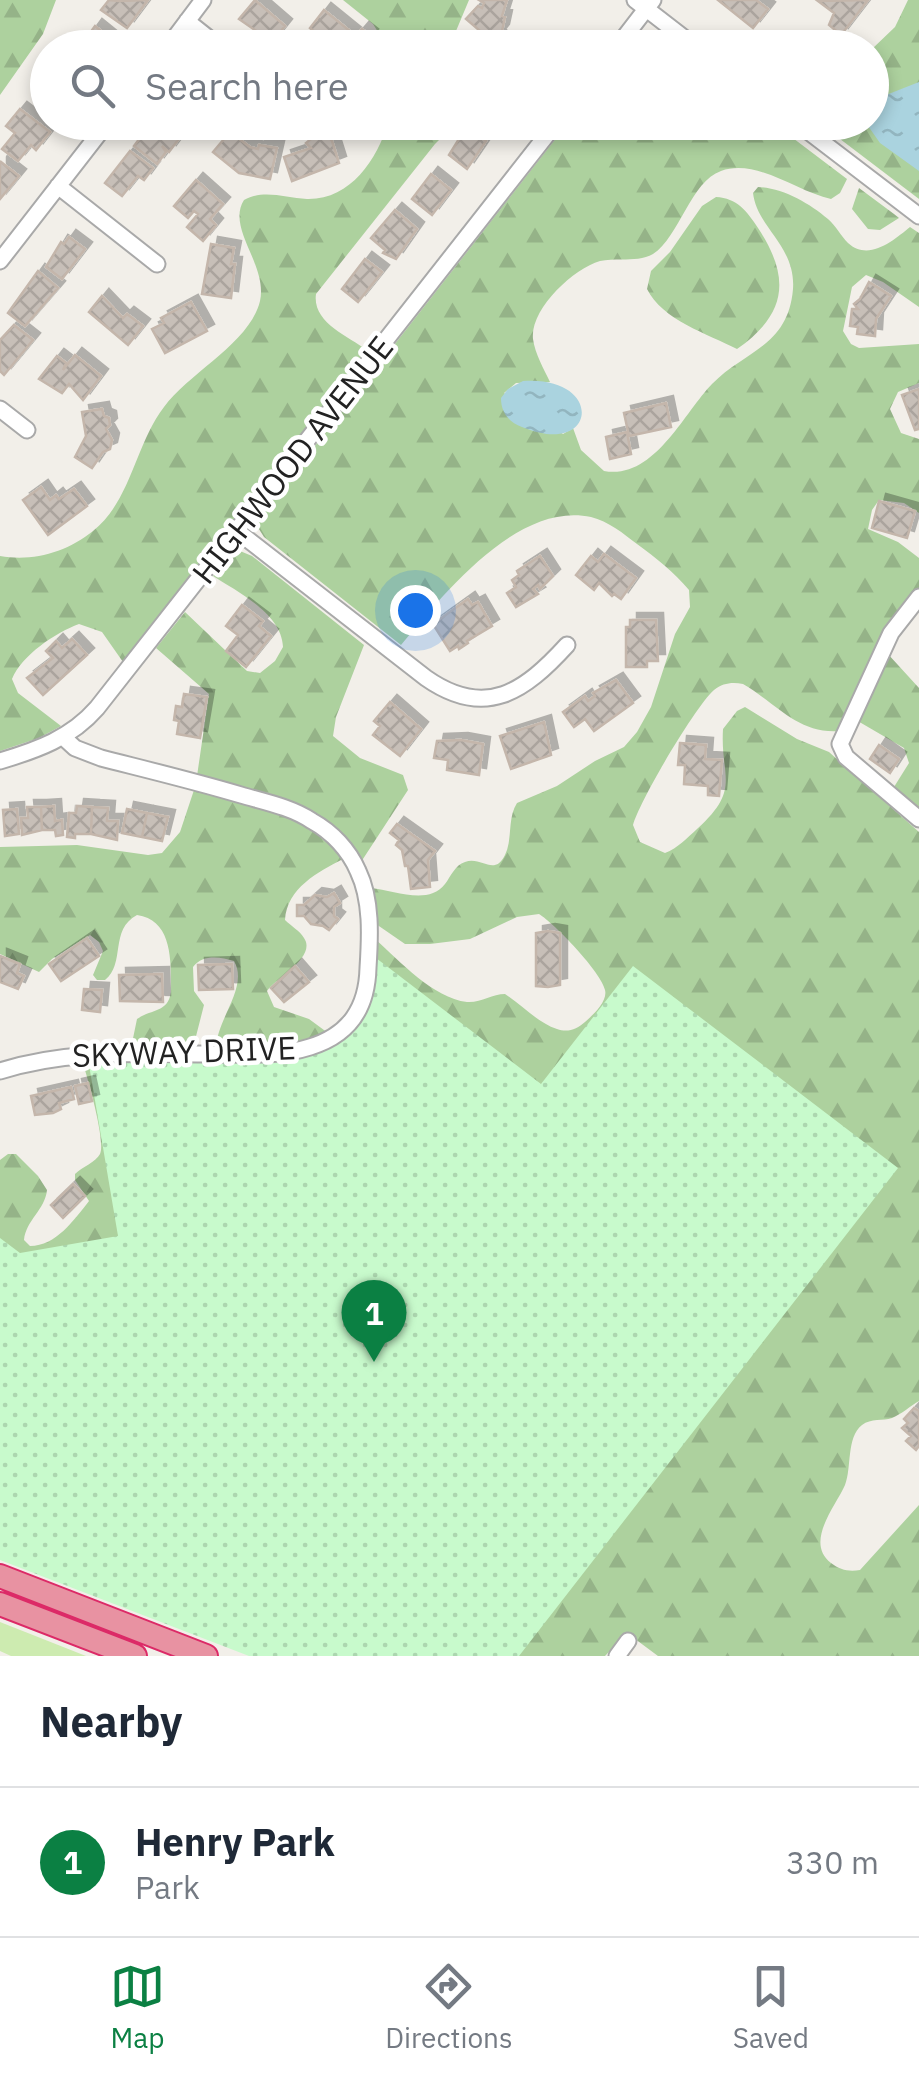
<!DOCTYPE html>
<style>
:root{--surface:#fff;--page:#f6f6f7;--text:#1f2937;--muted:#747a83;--line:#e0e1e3;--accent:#0b8043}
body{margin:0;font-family:"IBM Plex Sans",sans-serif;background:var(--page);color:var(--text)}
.you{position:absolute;left:415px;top:610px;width:35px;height:35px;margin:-25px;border:8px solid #fff;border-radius:50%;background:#1a73e8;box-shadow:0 0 0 15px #1a73e833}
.badge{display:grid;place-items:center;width:65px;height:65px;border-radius:50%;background:var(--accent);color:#fff;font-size:32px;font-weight:700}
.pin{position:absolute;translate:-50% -82px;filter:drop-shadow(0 2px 5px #0008)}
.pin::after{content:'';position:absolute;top:52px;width:35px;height:30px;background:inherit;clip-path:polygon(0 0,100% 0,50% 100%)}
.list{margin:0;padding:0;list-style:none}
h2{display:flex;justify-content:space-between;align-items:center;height:130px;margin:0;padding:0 40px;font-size:42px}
h2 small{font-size:32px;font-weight:400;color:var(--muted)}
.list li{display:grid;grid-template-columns:65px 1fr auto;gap:30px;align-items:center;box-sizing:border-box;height:150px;padding:0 40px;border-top:2px solid var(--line)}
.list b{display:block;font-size:38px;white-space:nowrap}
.list p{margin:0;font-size:32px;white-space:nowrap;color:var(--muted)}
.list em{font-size:32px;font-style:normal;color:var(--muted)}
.icon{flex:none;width:55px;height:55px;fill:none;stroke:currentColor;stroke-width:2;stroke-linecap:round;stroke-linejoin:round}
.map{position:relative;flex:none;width:919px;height:1656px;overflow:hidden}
.search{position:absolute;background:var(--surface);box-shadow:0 5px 15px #0003;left:30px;right:30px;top:30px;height:110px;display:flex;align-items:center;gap:25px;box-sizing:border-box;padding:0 35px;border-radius:55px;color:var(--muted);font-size:38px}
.sheet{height:280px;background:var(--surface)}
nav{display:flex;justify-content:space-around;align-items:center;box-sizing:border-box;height:140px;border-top:2px solid var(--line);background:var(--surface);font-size:28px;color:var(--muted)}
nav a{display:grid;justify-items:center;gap:5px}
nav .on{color:var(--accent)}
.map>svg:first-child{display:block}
.grass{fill:#cdebb0}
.forest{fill:url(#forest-firs)}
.park{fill:url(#park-dots)}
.water{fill:url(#water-ripples)}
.building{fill:url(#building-cross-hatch);stroke:#c4b6ab;stroke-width:2.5;filter:url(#shadow)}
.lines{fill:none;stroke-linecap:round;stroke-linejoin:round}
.minor-casing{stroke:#a9a9a9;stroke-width:19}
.highway-casing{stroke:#dc2a67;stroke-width:26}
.minor{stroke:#fff;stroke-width:15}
.highway{stroke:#e892a2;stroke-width:22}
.labels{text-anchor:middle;stroke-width:9;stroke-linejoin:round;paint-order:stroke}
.street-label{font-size:32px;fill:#222;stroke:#fff}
</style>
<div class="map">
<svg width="919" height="1656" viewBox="0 0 919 1656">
<defs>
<pattern id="forest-firs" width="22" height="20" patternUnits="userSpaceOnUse" patternTransform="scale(2.5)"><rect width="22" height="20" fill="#add19e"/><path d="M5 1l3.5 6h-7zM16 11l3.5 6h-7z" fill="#95b388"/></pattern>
<pattern id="park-dots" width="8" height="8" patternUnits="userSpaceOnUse" patternTransform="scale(2.5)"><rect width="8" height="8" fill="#c8facc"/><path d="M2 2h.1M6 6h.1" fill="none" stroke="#acd6af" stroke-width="1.8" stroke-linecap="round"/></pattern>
<pattern id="water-ripples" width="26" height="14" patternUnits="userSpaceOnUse" patternTransform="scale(2.5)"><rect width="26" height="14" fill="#aad3df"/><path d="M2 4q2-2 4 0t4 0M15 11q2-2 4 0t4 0" fill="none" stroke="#92b5bf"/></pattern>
<pattern id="building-cross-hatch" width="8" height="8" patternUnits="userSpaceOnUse" patternTransform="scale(2.5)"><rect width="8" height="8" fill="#c7bfb8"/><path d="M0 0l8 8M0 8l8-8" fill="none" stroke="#aba49e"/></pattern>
<filter id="shadow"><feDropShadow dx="7" dy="-7" stdDeviation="0" flood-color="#0004"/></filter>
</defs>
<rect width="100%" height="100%" fill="#f2efe9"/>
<path class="grass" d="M 0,1622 L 86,1656 L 11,1656 L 0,1651 Z"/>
<path class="forest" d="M 0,0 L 56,0 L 43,34 L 0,95 Z
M 343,0 L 469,0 L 456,31 L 455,47 L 388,48 L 373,24 Z
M 908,0 L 919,0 L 919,199 L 819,123 L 872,122 L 872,49 L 895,27 Z
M 388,123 L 456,123 L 435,144 L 316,294 C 312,322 347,336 367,350 L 123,662 L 102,632 L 79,624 C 55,633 22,655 12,679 L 18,693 L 61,726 L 39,738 L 0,751 L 0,556 C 33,562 67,552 93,531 C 131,501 135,445 164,407 C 190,372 250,343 260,301 C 268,265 226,228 244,200 C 264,189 285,198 307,199 C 350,200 377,160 388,123 Z
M 568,123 L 773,123 L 847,179 L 840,193 L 831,199 C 797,192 757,158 721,171 C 691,181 679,237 653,254 C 638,263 617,257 600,261 C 573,269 530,309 533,339 C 535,354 544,369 550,382 L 516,383 L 504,393 L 563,434 L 573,428 L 581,450 L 604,471 C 654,480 683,414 712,384 C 745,350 788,347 793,289 C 796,246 757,228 753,193 L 758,187 C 783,188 809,203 828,219 C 836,226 841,236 848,243 C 869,262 894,240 910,227 L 919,233 L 919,307 L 883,282 L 866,275 L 852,287 L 843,331 L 851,344 L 859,348 L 919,344 L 919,383 L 898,392 L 890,409 L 901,433 L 919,439 L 919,513 L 904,503 L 879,500 L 872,510 L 868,529 L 898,542 L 919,558 L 919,589 L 902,607 L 839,731 C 798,734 776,703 743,684 C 732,682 723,683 714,690 C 695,707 640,800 633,825 L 640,842 L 665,853 C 678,848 687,838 697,829 C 742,788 720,778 723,729 L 737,711 L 745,707 L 797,739 L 829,752 L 919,832 L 919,1401 C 910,1406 902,1414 892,1418 C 883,1421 871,1418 862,1425 C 846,1438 852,1467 845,1485 C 836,1506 804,1542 831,1563 C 840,1570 849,1572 860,1570 L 919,1505 L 919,1656 L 658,1656 L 627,1633 L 605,1656 L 283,1656 L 0,1546 L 0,1160 L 8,1154 L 16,1154 L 38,1176 L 47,1190 C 45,1210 26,1220 24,1240 L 30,1246 C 56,1246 74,1220 89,1201 L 75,1180 L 75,1174 C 82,1167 96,1162 100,1154 C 106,1141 87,1076 82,1060 L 273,1059 L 359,1023 L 374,991 L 376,940 C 400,961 433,998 467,1002 C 481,1003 492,994 505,994 C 522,1005 538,1023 557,1029 C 568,1033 577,1029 585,1022 C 593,1015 608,1001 605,990 C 602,973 554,923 539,914 L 517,917 L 470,939 L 430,944 L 405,944 L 376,924 L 371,888 C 394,890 428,906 445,884 C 451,876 455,865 465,862 C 482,856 494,877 505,855 C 513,838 507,819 517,803 L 557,786 L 595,761 L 624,747 L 637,732 L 651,707 L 675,634 L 690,607 L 689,590 C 674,572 656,558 637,544 C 624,534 608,521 591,517 C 517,501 443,595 401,645 L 264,537 L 257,526 L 264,511 Z
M 859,188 L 894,214 L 899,218 L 880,230 L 868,229 L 852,209 Z
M 716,197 C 737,198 747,211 758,228 C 791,278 787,314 737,349 C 708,334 662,320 647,289 L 651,271 L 670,252 L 702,206 Z
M 240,551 L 252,556 L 364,645 L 336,717 L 333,736 L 360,758 L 403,775 L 408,790 L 361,862 L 340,834 L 197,776 L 209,694 L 156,648 L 185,612 L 247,671 L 260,673 L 275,661 L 283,647 C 282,614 238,592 213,576 L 229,555 Z
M 887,653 L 919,688 L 919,808 L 894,787 L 909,763 L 904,748 L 856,720 Z
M 195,787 C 249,803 307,812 343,859 C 318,872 287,888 285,920 C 291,926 300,931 304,938 C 317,957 276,978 267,991 L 274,1007 L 309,1019 L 328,1033 L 283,1046 L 216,1048 C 217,1018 249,987 234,961 C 220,957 203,954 193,967 L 194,991 L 204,1005 L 193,1048 L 131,1048 L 137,1019 C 151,1009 168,1013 171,992 C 171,962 173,920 137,915 C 109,930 126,963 105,980 L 97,980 L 93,975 L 103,951 L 99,942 L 90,935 L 52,959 L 39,972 L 0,954 L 0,847 L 77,845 L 148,855 L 162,853 L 180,832 Z"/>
<path class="park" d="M 376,958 L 541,1084 L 633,966 L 898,1168 L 519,1656 L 249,1656 L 0,1560 L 0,1238 L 20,1253 L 118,1236 L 88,1059 L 241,1060 L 354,1028 L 372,999 Z"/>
<path class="water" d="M 919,82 L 919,171 L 880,143 L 866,123 L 872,122 L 872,105 L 881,97 Z
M 523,381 C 605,375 598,459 522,427 C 509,422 501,413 501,398 L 508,389 Z"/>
<path class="building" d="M 109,0 L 119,1 L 148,0 L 127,28 L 101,10 Z
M 255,0 L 285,26 L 272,42 L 239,19 Z
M 479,0 L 507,0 L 502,16 L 505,17 L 502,31 L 498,36 L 502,40 L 499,48 L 484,44 L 475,34 L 479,30 L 466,19 L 478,6 L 482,8 L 484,3 Z
M 718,0 L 756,0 L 768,9 L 753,28 Z
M 868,0 L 841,35 L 829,25 L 834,13 L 818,1 Z
M 324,10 L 356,36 L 362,29 L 371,36 L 361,48 L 332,48 L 310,28 Z
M 95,26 L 121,47 L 121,48 L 79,48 Z
M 20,109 L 50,132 L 36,150 L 31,145 L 18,161 L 2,149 L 15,133 L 6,126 Z
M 152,122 L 180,122 L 171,134 L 178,140 L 169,152 L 162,146 L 166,152 L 157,164 L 134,146 Z
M 467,126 L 486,141 L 467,169 L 449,155 Z
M 322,130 L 332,141 L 339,163 L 292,181 L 284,157 L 311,148 L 306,143 Z
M 230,132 L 250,147 L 258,149 L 259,145 L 277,148 L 270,179 L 239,173 L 213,152 Z
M 130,151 L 153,168 L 144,180 L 138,176 L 122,196 L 105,183 Z
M 1,162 L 19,176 L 0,199 L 0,164 Z
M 431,174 L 451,190 L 432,215 L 412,199 Z
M 196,180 L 223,204 L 210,219 L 216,225 L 203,241 L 187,227 L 198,214 L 194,211 L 188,218 L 174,206 Z
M 395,210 L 417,229 L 396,259 L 383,253 L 385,250 L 371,238 Z
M 69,237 L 85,249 L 62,279 L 46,267 L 61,242 L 64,244 Z
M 211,244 L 234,248 L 231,264 L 235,264 L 231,298 L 202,294 Z
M 365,259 L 382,272 L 358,302 L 342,289 Z
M 38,271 L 58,288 L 25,326 L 8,313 Z
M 869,282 L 891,296 L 876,319 L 875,336 L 857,334 L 858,327 L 850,326 L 852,309 L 858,309 L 854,304 L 860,299 Z
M 102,296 L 123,318 L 127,314 L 143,326 L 128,345 L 89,312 Z
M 191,302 L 207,331 L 165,353 L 152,329 L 164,323 L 161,318 Z
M 14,325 L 33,340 L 4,375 L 0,371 L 0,340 Z
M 75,355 L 101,376 L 83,400 L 69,384 L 62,393 L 39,379 L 57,356 L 66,363 L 63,370 Z
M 919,389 L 919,429 L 915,430 L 902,395 Z
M 666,403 L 671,427 L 629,436 L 624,413 Z
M 102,409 L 104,416 L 109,418 L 110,425 L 106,429 L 112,440 L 110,449 L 103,452 L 92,468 L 75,457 L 86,436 L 82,412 Z
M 627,432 L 631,454 L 610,459 L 606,437 Z
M 41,487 L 50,500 L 56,495 L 59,499 L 74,489 L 87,506 L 48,535 L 23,500 Z
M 879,501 L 915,511 L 907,538 L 872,528 Z
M 604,554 L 636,578 L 621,599 L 614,594 L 612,596 L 599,583 L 594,590 L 576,575 L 591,556 L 598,562 Z
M 540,556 L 553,576 L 540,589 L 538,585 L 533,589 L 538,594 L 516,607 L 507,593 L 516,587 L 512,580 L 519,575 L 517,571 Z
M 468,599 L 472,605 L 478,602 L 492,626 L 467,641 L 468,643 L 459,649 L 458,646 L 450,651 L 433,624 Z
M 242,605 L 263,621 L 259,626 L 271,636 L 246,667 L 226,651 L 238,635 L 226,626 Z
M 630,620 L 656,620 L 658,661 L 647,661 L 647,667 L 626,667 L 626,627 L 630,627 Z
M 72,639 L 87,655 L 43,695 L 27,678 L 53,658 L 46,651 L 56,641 L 62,648 Z
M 616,680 L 633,703 L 594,731 L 585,719 L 574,727 L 563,712 L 585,696 L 588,701 L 595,696 L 593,693 Z
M 184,694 L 207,697 L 200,738 L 177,734 L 179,721 L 174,720 L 176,706 L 182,707 Z
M 390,702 L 421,729 L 400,756 L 373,735 L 380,726 L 374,721 Z
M 544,722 L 551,755 L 511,769 L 500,736 Z
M 461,740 L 483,744 L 479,775 L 447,770 L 448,760 L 434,758 L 437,741 Z
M 680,743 L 706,745 L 705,759 L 722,760 L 719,796 L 708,795 L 708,786 L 684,784 L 685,765 L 678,765 Z
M 879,745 L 899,759 L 890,773 L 870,759 Z
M 54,806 L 55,821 L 62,820 L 63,835 L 56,836 L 55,830 L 42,830 L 41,807 Z
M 77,806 L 92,807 L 91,834 L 75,834 L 75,838 L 67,837 L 69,813 L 76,813 Z
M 27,807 L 41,807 L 42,830 L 22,835 L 21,818 L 28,818 Z
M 92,807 L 108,808 L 107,821 L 118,821 L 117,840 L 91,834 Z
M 17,809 L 19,834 L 5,836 L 3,810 Z
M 127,809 L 147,813 L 142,837 L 122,833 Z
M 147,813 L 168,817 L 162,841 L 142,837 Z
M 397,824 L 435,851 L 428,860 L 430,887 L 411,889 L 408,866 L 405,866 L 402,850 L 396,845 L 399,840 L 390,833 Z
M 334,893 L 340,903 L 334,907 L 334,916 L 338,919 L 329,930 L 323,926 L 311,924 L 304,916 L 297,916 L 297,905 L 304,905 L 315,895 L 327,897 Z
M 548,931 L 560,933 L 560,985 L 548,987 L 536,986 L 536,933 Z
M 87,938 L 99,956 L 61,981 L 49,964 Z
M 0,956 L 20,964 L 17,973 L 24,976 L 18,989 L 0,982 Z
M 232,964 L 233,989 L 199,990 L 198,965 Z
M 295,966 L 309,982 L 284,1002 L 271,988 Z
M 162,974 L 163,1002 L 120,1001 L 119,975 Z
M 84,989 L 102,990 L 100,1012 L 82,1010 Z
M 88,1083 L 92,1101 L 79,1104 L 75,1086 Z
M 71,1087 L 74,1099 L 59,1103 L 61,1109 L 53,1113 L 35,1115 L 31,1096 Z
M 73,1184 L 85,1196 L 63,1218 L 51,1205 Z
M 914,1408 L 919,1411 L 919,1446 L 916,1450 L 906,1441 L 911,1436 L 902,1428 L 908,1423 L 904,1419 Z"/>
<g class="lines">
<defs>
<path id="minor" d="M 635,0 L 697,48
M 187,21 L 221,48
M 167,48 L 203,0
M 616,48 L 653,0
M 796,122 L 919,216
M 58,186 L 157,264
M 0,261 L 108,122
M 0,409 L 27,430
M 237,531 L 426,678 C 486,720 525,691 567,645
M 919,597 L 891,633 L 840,744 L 846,757 L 919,819
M 0,761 C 37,750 71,738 97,708 L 557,122
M 0,1071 C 69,1049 140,1054 212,1054 C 244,1054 279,1057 310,1047 C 349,1035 367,1008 368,968 C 370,937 372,900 358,871 C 349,850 332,832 312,821 C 291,807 265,802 241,795 C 194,781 148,770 101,758 L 75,748 L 63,737
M 617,1656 L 628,1641"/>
<path id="highway" d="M 0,1576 L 206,1656
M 0,1604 L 135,1656"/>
</defs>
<use href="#minor" class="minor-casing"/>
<use href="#highway" class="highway-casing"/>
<use href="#minor" class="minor"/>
<use href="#highway" class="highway"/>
</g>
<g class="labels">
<g class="street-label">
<text transform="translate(293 460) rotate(-52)" y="11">HIGHWOOD AVENUE</text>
<text transform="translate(184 1052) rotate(-2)" y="11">SKYWAY DRIVE</text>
</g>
</g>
</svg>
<div class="you"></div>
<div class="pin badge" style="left:374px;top:1362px">1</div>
<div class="search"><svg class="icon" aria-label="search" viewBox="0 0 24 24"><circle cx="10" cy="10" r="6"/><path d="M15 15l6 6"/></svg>Search here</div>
</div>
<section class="sheet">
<h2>Nearby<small></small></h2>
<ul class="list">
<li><span class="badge">1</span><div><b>Henry Park</b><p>Park</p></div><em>330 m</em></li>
</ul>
</section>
<nav>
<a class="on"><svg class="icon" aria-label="map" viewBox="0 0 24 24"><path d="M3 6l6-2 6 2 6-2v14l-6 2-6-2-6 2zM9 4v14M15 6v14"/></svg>Map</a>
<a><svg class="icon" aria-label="directions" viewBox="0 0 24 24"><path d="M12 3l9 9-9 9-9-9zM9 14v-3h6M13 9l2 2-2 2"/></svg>Directions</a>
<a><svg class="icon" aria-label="saved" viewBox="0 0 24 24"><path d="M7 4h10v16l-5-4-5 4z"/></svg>Saved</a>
</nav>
